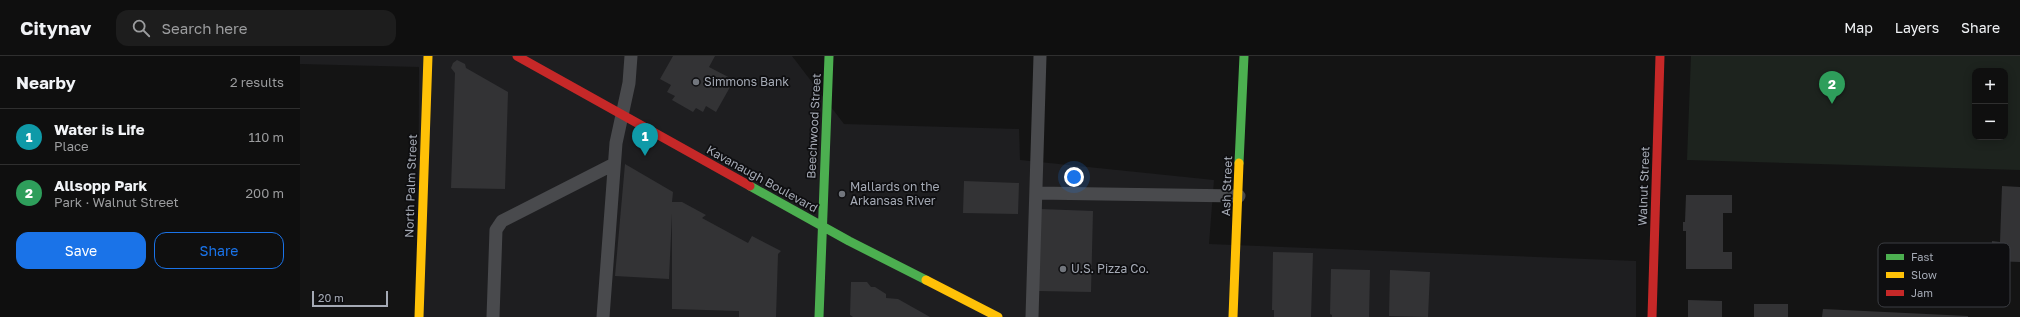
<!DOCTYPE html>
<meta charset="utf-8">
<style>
:root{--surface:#0f0f0f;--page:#1d1d1d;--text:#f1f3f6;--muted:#9b9c9e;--line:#2f2f2f;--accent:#1a73e8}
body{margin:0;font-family:"Golos Text",sans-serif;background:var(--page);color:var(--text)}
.controls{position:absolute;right:12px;top:12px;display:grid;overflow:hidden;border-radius:8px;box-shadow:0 2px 10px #0003}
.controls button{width:36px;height:36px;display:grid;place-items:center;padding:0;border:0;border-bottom:1px solid var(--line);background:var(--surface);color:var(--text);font:20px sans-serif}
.scale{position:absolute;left:12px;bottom:10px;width:76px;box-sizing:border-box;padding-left:4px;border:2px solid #a5aab5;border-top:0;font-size:11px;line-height:14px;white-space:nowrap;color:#a5aab5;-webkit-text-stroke:3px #0e0e10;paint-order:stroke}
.you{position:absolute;left:774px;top:121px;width:14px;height:14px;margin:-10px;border:3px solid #fff;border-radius:50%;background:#1a73e8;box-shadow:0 0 0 6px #1a73e833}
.badge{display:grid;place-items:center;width:26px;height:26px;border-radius:50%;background:var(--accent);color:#fff;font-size:13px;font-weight:700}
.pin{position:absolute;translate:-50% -33px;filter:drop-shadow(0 1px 2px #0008)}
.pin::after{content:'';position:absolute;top:21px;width:14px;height:12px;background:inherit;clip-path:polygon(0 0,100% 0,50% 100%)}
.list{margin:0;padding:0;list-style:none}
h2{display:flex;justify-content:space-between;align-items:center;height:52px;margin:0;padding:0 16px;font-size:17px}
h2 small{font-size:13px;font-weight:400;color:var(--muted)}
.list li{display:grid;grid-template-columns:26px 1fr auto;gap:12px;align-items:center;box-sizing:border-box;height:56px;padding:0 16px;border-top:1px solid var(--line)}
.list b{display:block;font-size:15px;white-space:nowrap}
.list p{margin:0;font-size:13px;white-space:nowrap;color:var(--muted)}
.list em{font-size:13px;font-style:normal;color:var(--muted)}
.actions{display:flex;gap:8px;padding:12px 16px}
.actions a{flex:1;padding:9px 0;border:1px solid var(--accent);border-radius:12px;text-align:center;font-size:14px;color:var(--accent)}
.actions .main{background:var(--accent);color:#fff}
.icon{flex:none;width:22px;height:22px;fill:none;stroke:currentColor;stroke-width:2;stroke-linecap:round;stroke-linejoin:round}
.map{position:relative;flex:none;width:1720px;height:261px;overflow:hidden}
header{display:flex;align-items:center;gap:24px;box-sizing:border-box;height:56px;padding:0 20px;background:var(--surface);border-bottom:1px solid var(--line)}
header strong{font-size:19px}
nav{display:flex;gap:22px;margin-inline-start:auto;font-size:14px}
.search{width:280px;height:36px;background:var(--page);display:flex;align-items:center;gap:10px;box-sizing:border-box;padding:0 14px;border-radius:12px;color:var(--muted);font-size:15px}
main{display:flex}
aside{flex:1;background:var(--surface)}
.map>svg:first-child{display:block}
.built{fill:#1e1e20}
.green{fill:#1d231e;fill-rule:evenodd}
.building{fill:#333335}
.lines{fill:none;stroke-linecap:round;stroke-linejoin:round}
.lane{stroke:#494a4d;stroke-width:13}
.fast{stroke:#4caf50;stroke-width:9}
.slow{stroke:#ffc107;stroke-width:9}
.jam{stroke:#c62828;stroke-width:9}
.poi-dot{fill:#72767d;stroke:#0e0e10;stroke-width:1.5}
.labels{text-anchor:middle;stroke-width:3.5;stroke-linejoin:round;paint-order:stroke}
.poi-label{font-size:12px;fill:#a5aab5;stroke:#0e0e10;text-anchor:start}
.street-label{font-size:12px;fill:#a5aab5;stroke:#0e0e10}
.key{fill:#0e0e10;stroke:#3b3d42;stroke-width:1}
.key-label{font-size:11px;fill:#a5aab5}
</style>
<header>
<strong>Citynav</strong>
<div class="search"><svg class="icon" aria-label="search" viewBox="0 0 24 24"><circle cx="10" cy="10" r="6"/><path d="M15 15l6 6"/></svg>Search here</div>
<nav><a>Map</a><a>Layers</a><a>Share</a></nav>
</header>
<main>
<aside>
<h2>Nearby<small>2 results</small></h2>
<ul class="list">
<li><span class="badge" style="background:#0f9aa8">1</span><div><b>Water is Life</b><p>Place</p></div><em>110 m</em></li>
<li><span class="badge" style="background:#2e9e5b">2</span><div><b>Allsopp Park</b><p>Park · Walnut Street</p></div><em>200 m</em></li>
</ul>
<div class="actions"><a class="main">Save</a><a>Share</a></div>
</aside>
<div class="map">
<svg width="1720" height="261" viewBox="0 0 1720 261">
<rect width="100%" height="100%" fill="#141414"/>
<path class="built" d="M 0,0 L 492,0 L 544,68 L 719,73 L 720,104 L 914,124 L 909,188 L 1336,205 L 1336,261 L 118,261 L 119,11 L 0,8 Z"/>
<path class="green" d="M 1391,0 L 1720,0 L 1720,114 L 1387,104 ZM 1675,15 L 1705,15 L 1705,81 L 1675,81 Z"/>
<path class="building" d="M 373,0 L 415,0 L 409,11 L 434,24 L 416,56 L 406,50 L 403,56 L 396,52 L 393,56 L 372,44 L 375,40 L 367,36 L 371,29 L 360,23 Z
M 157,4 L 165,8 L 166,12 L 208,36 L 205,133 L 151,132 L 155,17 L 151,12 L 153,7 Z
M 325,108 L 373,136 L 372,146 L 382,146 L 406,159 L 402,162 L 448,187 L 452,180 L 481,195 L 478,198 L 476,261 L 439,261 L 439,255 L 372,253 L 372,157 L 369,223 L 315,220 Z
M 664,125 L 719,127 L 718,158 L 663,157 Z
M 1702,130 L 1720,131 L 1720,206 L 1692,205 L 1692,185 L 1700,186 Z
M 1386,139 L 1432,139 L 1432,157 L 1423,157 L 1423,196 L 1432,196 L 1432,213 L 1386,213 L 1386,175 L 1383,175 L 1383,166 L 1385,166 Z
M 740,153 L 793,155 L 791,236 L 738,235 Z
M 973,196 L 1013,197 L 1011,261 L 974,261 L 974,254 L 972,254 Z
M 1031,213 L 1070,214 L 1069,261 L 1032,261 L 1032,259 L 1030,258 Z
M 1090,214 L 1130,216 L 1128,261 L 1089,260 Z
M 551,226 L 567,226 L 571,231 L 575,231 L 586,238 L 586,242 L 598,243 L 630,261 L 553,261 L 550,259 Z
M 1388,244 L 1422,245 L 1422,261 L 1388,261 Z
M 1454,248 L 1488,248 L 1488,261 L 1454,261 Z
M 1523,253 L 1668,260 L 1668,261 L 1522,261 Z"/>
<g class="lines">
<path class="lane" d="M 736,137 L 939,140
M 193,261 L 196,174 L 202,165 L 314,108
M 303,261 L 316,87 L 329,27 L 331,0
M 732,261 L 740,0"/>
<path class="fast" d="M 939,107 L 944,0
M 450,130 L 549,185 L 626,224
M 519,261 L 529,0"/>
<path class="slow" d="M 626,224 L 698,261
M 119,261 L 128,0
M 933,261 L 939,107"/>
<path class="jam" d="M 217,0 L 450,130
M 1352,261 L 1360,0"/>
</g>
<g class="poi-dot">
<circle cx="396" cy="26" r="4"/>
<circle cx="542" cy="138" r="4"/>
<circle cx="763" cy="213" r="4"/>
</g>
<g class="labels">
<g class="poi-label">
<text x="404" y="30">Simmons Bank</text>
<text x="550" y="135">Mallards on the<tspan x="550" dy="14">Arkansas River</tspan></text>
<text x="771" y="217">U.S. Pizza Co.</text>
</g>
<g class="street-label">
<text transform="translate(514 70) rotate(-87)" y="4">Beechwood Street</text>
<text transform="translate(462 123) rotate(29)" y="4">Kavanaugh Boulevard</text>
<text transform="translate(111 130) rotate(-88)" y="4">North Palm Street</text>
<text transform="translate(927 130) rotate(-88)" y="4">Ash Street</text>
<text transform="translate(1344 130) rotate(-88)" y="4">Walnut Street</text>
</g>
</g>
<rect x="1578" y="187" width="132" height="64" rx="6" class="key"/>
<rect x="1586" y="198" width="18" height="6" fill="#4caf50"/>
<rect x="1586" y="216" width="18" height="6" fill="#ffc107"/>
<rect x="1586" y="234" width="18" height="6" fill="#c62828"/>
<g class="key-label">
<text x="1611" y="205">Fast</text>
<text x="1611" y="223">Slow</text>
<text x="1611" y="241">Jam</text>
</g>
</svg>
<div class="controls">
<button>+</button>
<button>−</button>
</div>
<div class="scale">20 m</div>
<div class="you"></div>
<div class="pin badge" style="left:345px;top:100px;background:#0f9aa8">1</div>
<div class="pin badge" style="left:1532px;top:48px;background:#2e9e5b">2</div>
</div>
</main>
